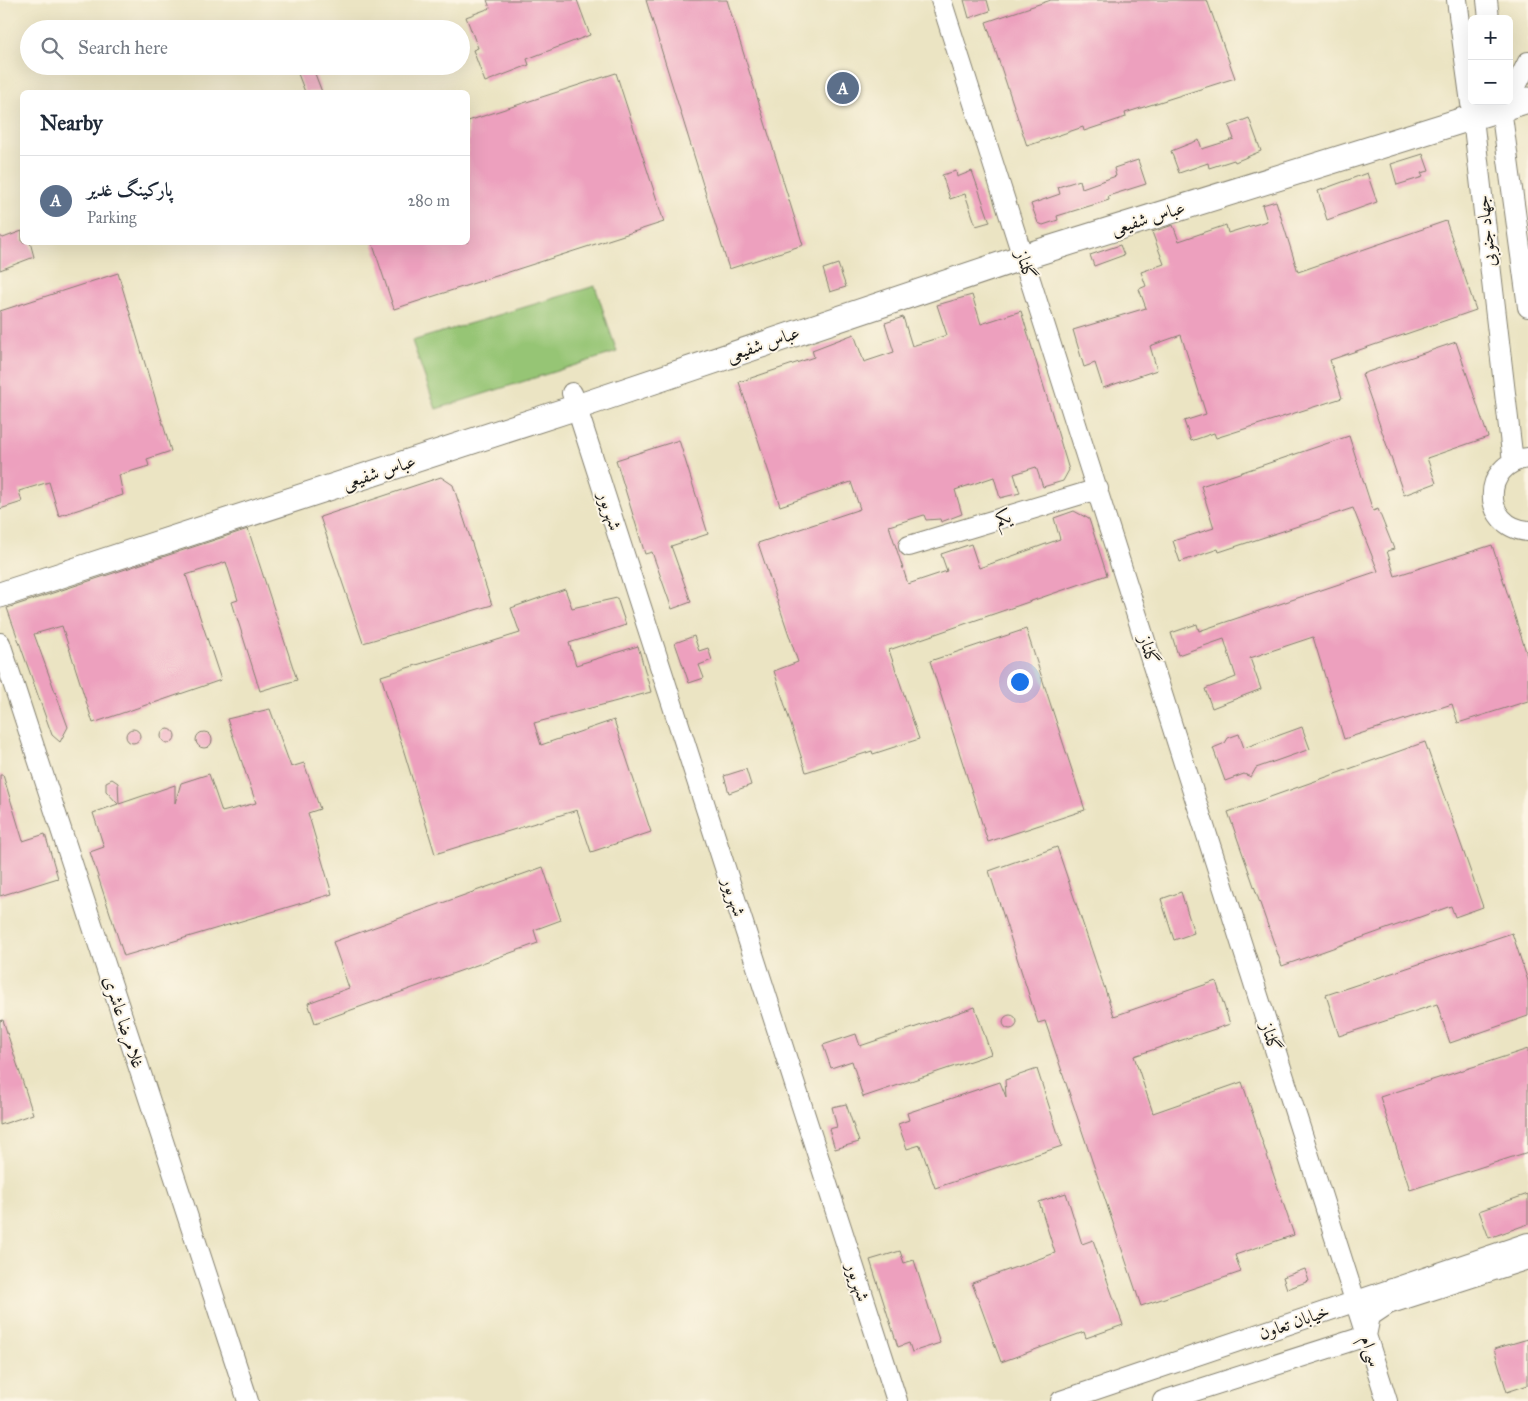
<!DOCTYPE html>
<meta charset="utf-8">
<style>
:root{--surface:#fff;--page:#f2f2f3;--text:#1f2937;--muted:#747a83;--line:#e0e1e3;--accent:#1f6fb2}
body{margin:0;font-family:"IM FELL Great Primer",Amiri,serif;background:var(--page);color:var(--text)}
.controls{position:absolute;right:15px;top:15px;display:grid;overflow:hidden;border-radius:8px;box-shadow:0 5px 20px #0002}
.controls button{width:45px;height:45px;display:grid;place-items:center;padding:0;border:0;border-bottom:1px solid var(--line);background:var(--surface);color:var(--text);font:25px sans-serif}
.you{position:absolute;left:1019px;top:681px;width:18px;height:18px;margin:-12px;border:4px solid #fff;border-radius:50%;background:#1a73e8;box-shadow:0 0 0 8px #1a73e833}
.badge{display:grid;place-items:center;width:32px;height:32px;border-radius:50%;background:var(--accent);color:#fff;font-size:16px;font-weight:700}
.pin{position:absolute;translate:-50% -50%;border:2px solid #fff;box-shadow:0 1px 5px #0006}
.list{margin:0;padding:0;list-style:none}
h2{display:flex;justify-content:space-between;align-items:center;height:65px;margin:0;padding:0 20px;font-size:21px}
h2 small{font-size:16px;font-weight:400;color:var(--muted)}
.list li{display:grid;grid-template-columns:32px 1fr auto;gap:15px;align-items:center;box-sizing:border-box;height:90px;padding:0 20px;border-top:1px solid var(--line)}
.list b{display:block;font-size:19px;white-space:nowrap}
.list p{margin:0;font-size:16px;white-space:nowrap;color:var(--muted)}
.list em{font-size:16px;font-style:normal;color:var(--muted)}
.icon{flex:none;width:28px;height:28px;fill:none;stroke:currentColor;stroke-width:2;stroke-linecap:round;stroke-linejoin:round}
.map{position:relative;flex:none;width:1528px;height:1401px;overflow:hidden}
.search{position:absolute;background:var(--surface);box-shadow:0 5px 20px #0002;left:20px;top:20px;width:450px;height:55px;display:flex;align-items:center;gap:12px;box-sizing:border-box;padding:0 18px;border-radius:28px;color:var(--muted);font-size:19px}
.panel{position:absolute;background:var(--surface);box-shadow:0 5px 20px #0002;left:20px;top:90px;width:450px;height:155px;border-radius:8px}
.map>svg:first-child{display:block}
.green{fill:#96c574;stroke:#597048}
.building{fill:#eda0be}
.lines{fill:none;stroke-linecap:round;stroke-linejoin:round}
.minor-casing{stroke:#848070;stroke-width:22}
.major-casing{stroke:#848070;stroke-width:27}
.minor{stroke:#fff;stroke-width:20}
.major{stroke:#fff;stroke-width:25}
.labels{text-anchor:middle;stroke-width:4;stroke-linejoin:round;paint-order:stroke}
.street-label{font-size:18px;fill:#1c1c1c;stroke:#fcf5e5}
</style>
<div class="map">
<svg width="1528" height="1401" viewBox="0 0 1528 1401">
<rect width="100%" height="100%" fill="#fcf5e5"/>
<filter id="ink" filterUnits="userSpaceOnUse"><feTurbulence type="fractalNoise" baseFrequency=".02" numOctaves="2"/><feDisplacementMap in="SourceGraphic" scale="10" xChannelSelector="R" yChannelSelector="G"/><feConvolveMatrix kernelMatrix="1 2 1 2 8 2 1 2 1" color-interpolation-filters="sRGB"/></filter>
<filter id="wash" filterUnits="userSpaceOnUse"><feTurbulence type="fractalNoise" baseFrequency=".0096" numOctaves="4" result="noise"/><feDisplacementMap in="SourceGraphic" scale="20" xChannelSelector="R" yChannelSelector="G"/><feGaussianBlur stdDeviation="1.12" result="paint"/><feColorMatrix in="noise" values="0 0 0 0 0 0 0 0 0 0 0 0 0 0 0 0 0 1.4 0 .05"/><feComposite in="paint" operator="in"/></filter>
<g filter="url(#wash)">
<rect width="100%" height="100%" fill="#ebe4c3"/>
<path class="green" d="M 595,286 L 617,352 L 436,409 L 412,341 Z"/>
<g id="blocks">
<path class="building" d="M 487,0 L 577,0 L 590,35 L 527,59 L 529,65 L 485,82 L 473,50 L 478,48 L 466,17 L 490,8 Z
M 646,0 L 727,0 L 803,245 L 729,269 Z
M 964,0 L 987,0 L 990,11 L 969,18 Z
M 1051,0 L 1207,0 L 1235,78 L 1125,113 L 1126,117 L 1084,131 L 1083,127 L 1027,146 L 986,22 Z
M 295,66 L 312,66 L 322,92 L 305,92 Z
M 616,73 L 664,222 L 394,309 L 372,242 L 468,242 L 468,121 Z
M 1249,118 L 1261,151 L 1235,162 L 1234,160 L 1209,168 L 1208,163 L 1179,173 L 1171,151 L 1199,140 L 1202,149 L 1234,139 L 1229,126 Z
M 1423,154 L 1429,171 L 1421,173 L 1423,177 L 1397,185 L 1391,164 Z
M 1138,160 L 1146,184 L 1108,196 L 1109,200 L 1057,216 L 1058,220 L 1043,225 L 1038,223 L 1031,204 L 1060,194 L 1058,187 L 1080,180 L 1082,188 L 1116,176 L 1114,168 Z
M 956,171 L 957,177 L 972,171 L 990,222 L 976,226 L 965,194 L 950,199 L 942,175 Z
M 1367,173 L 1377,202 L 1327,220 L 1318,191 Z
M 1276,201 L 1298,272 L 1446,221 L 1476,310 L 1330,360 L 1342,398 L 1216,438 L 1214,433 L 1191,441 L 1184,421 L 1206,414 L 1181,335 L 1150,346 L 1157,370 L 1103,388 L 1095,363 L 1084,367 L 1073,330 L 1146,308 L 1139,289 L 1146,286 L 1141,272 L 1164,264 L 1152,232 L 1173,225 L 1179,241 L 1226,225 L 1228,233 L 1267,221 L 1262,205 Z
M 22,231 L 22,242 L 30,242 L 34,257 L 0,270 L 0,236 L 3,238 Z
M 1120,245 L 1124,255 L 1094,266 L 1090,255 Z
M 838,264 L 846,287 L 830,292 L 823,269 Z
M 118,273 L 171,451 L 147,459 L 149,466 L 119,475 L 123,495 L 59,516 L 49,482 L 19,491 L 22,502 L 0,509 L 0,311 Z
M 972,295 L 981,324 L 1021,311 L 1069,470 L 1063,481 L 1043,487 L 1036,467 L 1014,474 L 1020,493 L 1000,498 L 994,477 L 955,490 L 962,514 L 941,522 L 940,519 L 926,520 L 924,515 L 889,526 L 908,584 L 947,571 L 941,554 L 971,544 L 979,568 L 1060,539 L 1054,518 L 1074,511 L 1089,519 L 1107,575 L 889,650 L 919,739 L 873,754 L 872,751 L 806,772 L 774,671 L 798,662 L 758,543 L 860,509 L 851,482 L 780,506 L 739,382 L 814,357 L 812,350 L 854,334 L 864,362 L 894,352 L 885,323 L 903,317 L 912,346 L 947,335 L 937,305 Z
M 1456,342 L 1488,437 L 1427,458 L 1436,483 L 1404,495 L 1362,374 Z
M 1349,436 L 1373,511 L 1378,509 L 1394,549 L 1387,551 L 1395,576 L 1492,545 L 1528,658 L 1528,701 L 1458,723 L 1452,704 L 1344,739 L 1313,637 L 1250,658 L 1261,689 L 1212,708 L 1205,689 L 1236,677 L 1224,639 L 1178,655 L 1171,633 L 1197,624 L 1199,631 L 1378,571 L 1353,508 L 1219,552 L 1218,549 L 1180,562 L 1173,541 L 1214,528 L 1201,486 Z
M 679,440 L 708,534 L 671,546 L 691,602 L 672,609 L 652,552 L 645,554 L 616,460 Z
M 441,477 L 453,485 L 492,605 L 363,643 L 320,517 Z
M 248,529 L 297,680 L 260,691 L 232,602 L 238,600 L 226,562 L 186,575 L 221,680 L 151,704 L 150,702 L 149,704 L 93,723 L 62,626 L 34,634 L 68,727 L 60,742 L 52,735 L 7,608 Z
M 565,589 L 572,608 L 617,598 L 626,625 L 569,643 L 576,665 L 638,646 L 651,692 L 534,723 L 541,745 L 614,720 L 651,832 L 591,852 L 577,810 L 435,854 L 381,676 L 520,633 L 511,608 Z
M 1026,629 L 1085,810 L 988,842 L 930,661 Z
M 694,636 L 699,651 L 708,648 L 712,660 L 699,665 L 704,678 L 689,683 L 675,643 Z
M 270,709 L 291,767 L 304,763 L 320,809 L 308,813 L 332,894 L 124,956 L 90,852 L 104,847 L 93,813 L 118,804 L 106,791 L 106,782 L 112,779 L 118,783 L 119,804 L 175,785 L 175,803 L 181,783 L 209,774 L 222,812 L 256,803 L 227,719 Z
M 1302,727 L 1310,749 L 1256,768 L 1251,777 L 1244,774 L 1225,781 L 1213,748 L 1225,743 L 1228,738 L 1239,734 L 1244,748 Z
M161 736a7 7 0 1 1 14 0a7 7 0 1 1-14 0Z
M126 736a7 7 0 1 1 14 0a7 7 0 1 1-14 0Z
M196 740a8 8 0 1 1 16 0a8 8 0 1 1-16 0Z
M 1425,742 L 1483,907 L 1455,917 L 1451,906 L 1282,966 L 1228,812 Z
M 746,769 L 751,785 L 729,793 L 724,776 Z
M 0,775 L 3,775 L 23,841 L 45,834 L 58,878 L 0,896 Z
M 1057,847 L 1114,1016 L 1216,981 L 1230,1024 L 1134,1056 L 1153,1113 L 1242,1082 L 1294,1235 L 1235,1255 L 1241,1272 L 1141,1306 L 1045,1021 L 1038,1023 L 989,871 Z
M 543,867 L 561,920 L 534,930 L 538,943 L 315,1023 L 308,1003 L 349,988 L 333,942 Z
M 1181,892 L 1194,933 L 1174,940 L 1161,899 Z
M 1512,933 L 1528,981 L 1528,1016 L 1450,1043 L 1437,1004 L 1339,1036 L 1326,995 Z
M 975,1007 L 991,1054 L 863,1097 L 852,1061 L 831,1068 L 823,1045 L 856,1034 L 860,1046 Z
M1003 1022a7 7 0 1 1 14 0a7 7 0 1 1-14 0Z
M 3,1020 L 33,1114 L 0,1125 L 0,1021 Z
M 1528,1049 L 1528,1152 L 1410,1190 L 1380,1097 Z
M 1037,1069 L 1062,1146 L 935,1188 L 920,1145 L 907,1149 L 898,1124 L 909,1120 L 907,1113 L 1000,1082 L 1006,1097 L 1005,1080 Z
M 846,1104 L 859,1142 L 835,1149 L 829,1129 L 837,1127 L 832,1107 Z
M 1066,1193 L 1082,1244 L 1093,1240 L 1123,1325 L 1086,1338 L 1084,1332 L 1001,1362 L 972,1283 L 1055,1253 L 1039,1202 Z
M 1528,1194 L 1528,1224 L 1489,1238 L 1479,1211 Z
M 900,1251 L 904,1263 L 914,1260 L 940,1343 L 912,1352 L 909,1343 L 898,1347 L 870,1260 Z
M 1305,1269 L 1309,1281 L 1287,1289 L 1283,1277 Z
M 1528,1339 L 1528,1385 L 1507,1392 L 1494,1349 Z"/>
</g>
</g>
<g filter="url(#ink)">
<use href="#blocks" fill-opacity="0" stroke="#848070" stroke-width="1"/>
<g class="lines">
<defs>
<path id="minor" d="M 941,0 L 1387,1401
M 1457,0 L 1473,118 L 1513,462
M 1487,0 L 1489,19
M 1514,90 L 1528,62
M 1500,101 L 1528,307
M 572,393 L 897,1401
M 1528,458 C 1481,463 1481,527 1528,531
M 909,546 L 1098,489
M 0,643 L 248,1401
M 1366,1336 L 1370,1316 L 1388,1304 L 1528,1259
M 1061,1401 L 1528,1243
M 1163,1401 L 1366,1336"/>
<path id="major" d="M 0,595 L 577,407 L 1023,257 L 1528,100"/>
</defs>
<use href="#minor" class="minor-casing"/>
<use href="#major" class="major-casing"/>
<use href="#minor" class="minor"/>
<use href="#major" class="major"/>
</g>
</g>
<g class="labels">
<g class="street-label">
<text transform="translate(1148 218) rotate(-17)" y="6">عباس شفیعی</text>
<text transform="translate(1486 231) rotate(-96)" y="6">جهاد جنوبی</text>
<text transform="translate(1026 265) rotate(72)" y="6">گلناز</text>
<text transform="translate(763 344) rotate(-19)" y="6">عباس شفیعی</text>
<text transform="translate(379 472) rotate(-18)" y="6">عباس شفیعی</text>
<text transform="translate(610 511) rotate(72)" y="6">شهریور</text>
<text transform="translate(1003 518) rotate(-17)" y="6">یکم</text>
<text transform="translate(1149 650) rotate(73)" y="6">گلناز</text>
<text transform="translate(734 897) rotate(72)" y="6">شهریور</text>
<text transform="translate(124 1022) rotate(72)" y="6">غلامرضا عاشری</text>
<text transform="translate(1271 1037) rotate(73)" y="6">گلناز</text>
<text transform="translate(858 1282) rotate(72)" y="6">شهریور</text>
<text transform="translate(1294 1322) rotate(-19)" y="6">خیابان تعاون</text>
<text transform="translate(1371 1351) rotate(72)" y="6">سی‌ام</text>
</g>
</g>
</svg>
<div class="controls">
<button>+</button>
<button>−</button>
</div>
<div class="you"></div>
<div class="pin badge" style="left:843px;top:88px;background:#5c6f8a">A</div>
<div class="search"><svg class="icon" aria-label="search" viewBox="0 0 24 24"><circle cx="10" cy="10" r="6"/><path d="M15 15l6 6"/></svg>Search here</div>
<section class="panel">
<h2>Nearby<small></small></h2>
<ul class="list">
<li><span class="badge" style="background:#5c6f8a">A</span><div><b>پارکینگ غدیر</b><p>Parking</p></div><em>280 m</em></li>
</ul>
</section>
</div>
